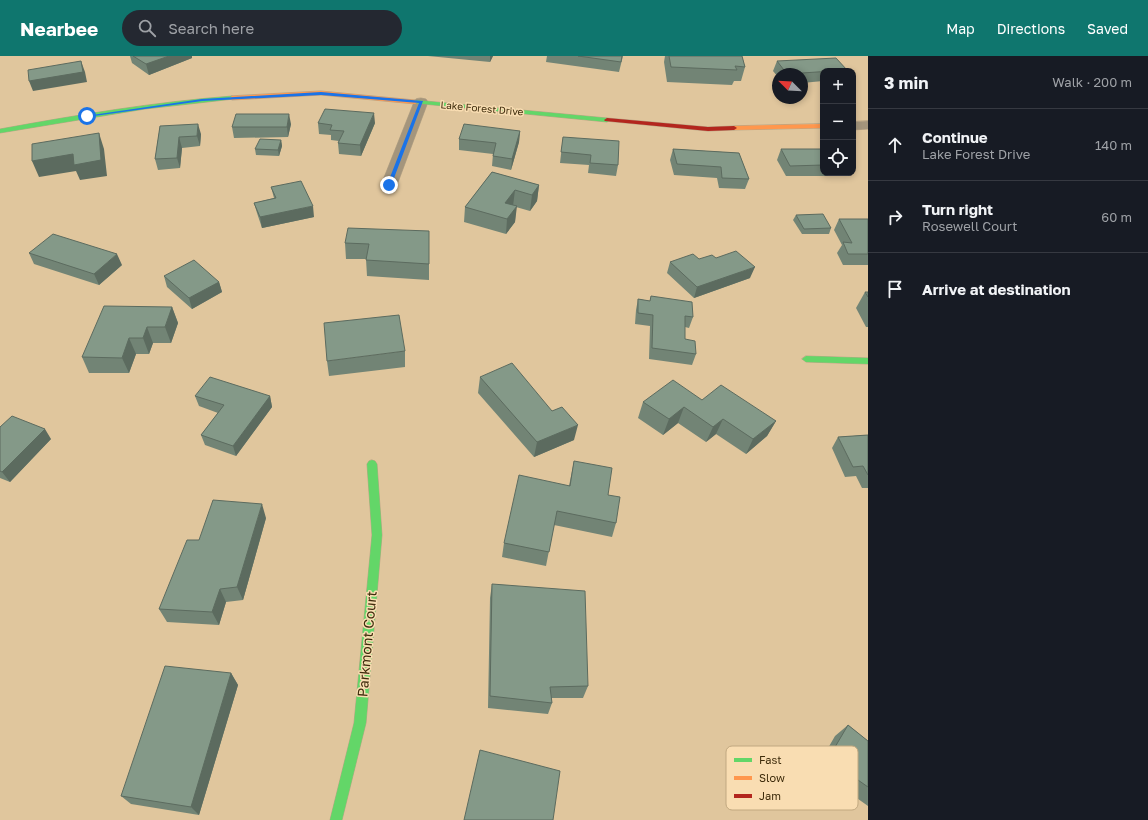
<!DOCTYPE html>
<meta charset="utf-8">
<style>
:root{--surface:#171b24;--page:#242831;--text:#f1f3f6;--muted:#9ea1a6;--line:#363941;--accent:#0f766e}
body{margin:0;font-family:"Golos Text",sans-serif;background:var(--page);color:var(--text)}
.controls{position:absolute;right:12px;top:12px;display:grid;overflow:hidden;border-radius:8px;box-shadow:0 2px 6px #0003}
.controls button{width:36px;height:36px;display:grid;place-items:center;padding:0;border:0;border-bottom:1px solid var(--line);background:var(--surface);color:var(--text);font:20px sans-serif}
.compass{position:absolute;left:772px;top:12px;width:36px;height:36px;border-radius:50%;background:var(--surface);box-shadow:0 2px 6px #0003;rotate:294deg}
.stop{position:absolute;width:12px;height:12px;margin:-9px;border:3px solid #1a73e8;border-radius:50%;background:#fff}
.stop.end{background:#1a73e8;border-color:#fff;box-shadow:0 1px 4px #0008}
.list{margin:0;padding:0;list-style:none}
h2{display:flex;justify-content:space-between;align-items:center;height:52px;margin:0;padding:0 16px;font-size:17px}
h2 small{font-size:13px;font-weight:400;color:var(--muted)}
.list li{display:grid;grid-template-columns:26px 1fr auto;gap:12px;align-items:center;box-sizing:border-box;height:72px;padding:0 16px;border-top:1px solid var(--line)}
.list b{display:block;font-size:15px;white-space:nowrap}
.list p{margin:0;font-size:13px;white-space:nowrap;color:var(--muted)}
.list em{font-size:13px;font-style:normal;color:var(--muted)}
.icon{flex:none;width:22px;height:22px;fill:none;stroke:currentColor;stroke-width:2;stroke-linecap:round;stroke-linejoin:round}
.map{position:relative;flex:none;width:868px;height:764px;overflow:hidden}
header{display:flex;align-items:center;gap:24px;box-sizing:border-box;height:56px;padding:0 20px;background:var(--accent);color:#fff}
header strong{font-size:19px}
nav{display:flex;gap:22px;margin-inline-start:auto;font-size:14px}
.search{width:280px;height:36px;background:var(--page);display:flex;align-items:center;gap:10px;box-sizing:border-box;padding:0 14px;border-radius:22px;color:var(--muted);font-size:15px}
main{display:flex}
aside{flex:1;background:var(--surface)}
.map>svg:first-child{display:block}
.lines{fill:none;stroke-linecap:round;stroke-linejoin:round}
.street-casing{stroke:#baa686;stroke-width:1}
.fast-casing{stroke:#baa686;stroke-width:1}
.slow-casing{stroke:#baa686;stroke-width:1}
.jam-casing{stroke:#baa686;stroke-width:1}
.street{fill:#a4957c;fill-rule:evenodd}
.fast{fill:#63d668;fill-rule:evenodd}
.slow{fill:#ff974d;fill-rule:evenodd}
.jam{fill:#b3261e;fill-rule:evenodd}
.wall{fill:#728475}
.shaded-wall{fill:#5c6b5f}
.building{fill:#849988;stroke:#5c6b5f}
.route{fill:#1a73e8}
.labels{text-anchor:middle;stroke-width:3;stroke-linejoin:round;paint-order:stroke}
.far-street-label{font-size:10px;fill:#3e2c0c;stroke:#f9ddb2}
.near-street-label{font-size:14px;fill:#3e2c0c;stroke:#f9ddb2}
.key{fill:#f9ddb2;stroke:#c1a880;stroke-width:1}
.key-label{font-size:11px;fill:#3e2c0c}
</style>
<header>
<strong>Nearbee</strong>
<div class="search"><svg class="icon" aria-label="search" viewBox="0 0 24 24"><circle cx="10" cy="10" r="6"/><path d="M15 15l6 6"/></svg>Search here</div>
<nav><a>Map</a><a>Directions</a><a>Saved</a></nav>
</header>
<main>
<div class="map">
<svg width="868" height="764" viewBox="0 0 868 764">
<rect width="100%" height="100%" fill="#e0c69d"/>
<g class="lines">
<defs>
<path id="street" d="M 421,42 L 426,43 L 428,46 L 397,129 L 395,132 L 389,134 L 383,132 L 381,129 L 414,46 L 416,43 Z
M 868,65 L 868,73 L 853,74 L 853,66 Z"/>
<path id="fast" d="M 232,40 L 235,42 L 234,43 L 145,53 L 0,77 L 0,73 C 77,59 154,46 232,40 Z
M 415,44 L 607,62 L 610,64 L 607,66 L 413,47 L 413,45 Z
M 806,300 L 868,302 L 868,308 L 806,306 L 802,303 Z
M 372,404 L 375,405 L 377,408 L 382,479 L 366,667 L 342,764 L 330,764 L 354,667 L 372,479 L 367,408 L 369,405 Z"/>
<path id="slow" d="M 321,35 L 415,44 L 418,46 L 415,48 L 321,39 L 232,44 L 229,42 L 232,40 Z
M 823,68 L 823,72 L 734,74 L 731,72 L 734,70 Z"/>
<path id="jam" d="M 607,62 L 708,71 L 734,70 L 737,72 L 734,74 L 708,75 L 605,65 L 604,64 Z"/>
</defs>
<use href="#street" class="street-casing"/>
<use href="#fast" class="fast-casing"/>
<use href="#slow" class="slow-casing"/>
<use href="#jam" class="jam-casing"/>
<use href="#street" class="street"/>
<use href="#fast" class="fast"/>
<use href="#slow" class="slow"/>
<use href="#jam" class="jam"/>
</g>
<path class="wall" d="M 130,0 L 192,0 L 192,2 L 149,19 L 132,7 Z
M 428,0 L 493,0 L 490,6 Z
M 547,0 L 623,0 L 619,16 L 546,6 Z
M 665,0 L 742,0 L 745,11 L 741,25 L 734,25 L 732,29 L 667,26 L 664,6 Z
M 777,5 L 847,14 L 847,15 L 823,15 L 823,25 L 802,27 L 802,18 L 778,18 L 778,21 L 773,15 Z
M 318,67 L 375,67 L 361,100 L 339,98 L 338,87 L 339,85 L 331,84 L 331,79 L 319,78 Z
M 291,68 L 288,81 L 234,82 L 232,71 Z
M 160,70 L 201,78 L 200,90 L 182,92 L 180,112 L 158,114 L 155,103 Z
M 520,75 L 519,86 L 511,114 L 492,110 L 493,98 L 459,94 L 459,83 Z
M 563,81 L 618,109 L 616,120 L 588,117 L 589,109 L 560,107 Z
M 281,84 L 282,90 L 279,100 L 256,99 L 255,93 Z
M 673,93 L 739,97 L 749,123 L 745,133 L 719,132 L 717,122 L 674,119 L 670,104 Z
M 781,93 L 823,93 L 823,117 L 845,117 L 844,120 L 786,120 L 777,104 Z
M 492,116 L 539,129 L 537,145 L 530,155 L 516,151 L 515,166 L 506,178 L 464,166 L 465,151 Z
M 271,131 L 314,161 L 262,172 L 257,157 L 254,147 L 274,142 Z
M 796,159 L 831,172 L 829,178 L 802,178 L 793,164 Z
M 839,163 L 868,163 L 868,209 L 843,209 L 837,197 L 842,189 L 834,174 Z
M 429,175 L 429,224 L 367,220 L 366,203 L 346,203 L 345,187 Z
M 29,197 L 122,209 L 99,229 L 34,208 Z
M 716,202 L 750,222 L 694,242 L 667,217 L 670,206 Z
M 164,220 L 219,226 L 222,236 L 192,253 L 167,231 Z
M 865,236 L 868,236 L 868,271 L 866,271 L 856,252 Z
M 651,240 L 693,261 L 689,272 L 685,271 L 685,283 L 696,298 L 692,309 L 649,303 L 650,270 L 635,268 L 636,254 L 638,243 L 650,245 Z
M 172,251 L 178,267 L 171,287 L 153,287 L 149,298 L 136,298 L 129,317 L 89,317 L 82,301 Z
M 405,295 L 405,311 L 329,320 L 327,305 Z
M 480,321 L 552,355 L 574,384 L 534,401 L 478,337 Z
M 195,340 L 270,340 L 272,351 L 236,400 L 205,389 L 201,379 L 218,357 L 199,350 Z
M 702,344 L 776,365 L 767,380 L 746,398 L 716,378 L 706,386 L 678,367 L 663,379 L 638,362 L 643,346 Z
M 0,371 L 51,383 L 10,426 L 0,422 Z
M 868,379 L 868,432 L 862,432 L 856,420 L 845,421 L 832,392 L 838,381 Z
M 574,405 L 608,439 L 616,467 L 612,481 L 554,469 L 546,510 L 502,501 L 504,487 L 569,430 Z
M 266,462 L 243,544 L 226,546 L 219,569 L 167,566 L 159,553 L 199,484 Z
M 492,528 L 588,630 L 583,642 L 551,642 L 552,647 L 548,658 L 488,652 L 490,542 Z
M 231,617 L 238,629 L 199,759 L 131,748 L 121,740 Z
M 848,669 L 868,685 L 868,750 L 816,713 L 835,680 Z"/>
<path class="shaded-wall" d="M 169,0 L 192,0 L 192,2 L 149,19 L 146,8 Z
M 490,0 L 493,0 L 490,6 Z
M 81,5 L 85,16 L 87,26 L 33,35 L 29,25 Z
M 374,57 L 375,67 L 361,100 L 360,89 Z
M 289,58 L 291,68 L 288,81 L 287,71 Z
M 198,68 L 201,78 L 200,90 L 197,80 Z
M 520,75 L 519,86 L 511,114 L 512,103 Z
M 99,77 L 104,93 L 107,120 L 80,124 L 76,115 L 39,121 L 32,105 Z
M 179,81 L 182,92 L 180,112 L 177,102 Z
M 281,84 L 282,90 L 279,100 L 278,94 Z
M 539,129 L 537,145 L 530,155 L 532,139 Z
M 515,134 L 513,150 L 504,163 L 505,147 Z
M 313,150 L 314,161 L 262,172 L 260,161 Z
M 517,150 L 515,166 L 506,178 L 507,163 Z
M 117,198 L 122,209 L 99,229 L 94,218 Z
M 755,211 L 750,222 L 694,242 L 697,231 Z
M 219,226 L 222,236 L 192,253 L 189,242 Z
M 172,251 L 178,267 L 171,287 L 165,271 Z
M 147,271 L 153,287 L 149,298 L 143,282 Z
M 129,282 L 136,298 L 129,317 L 122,302 Z
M 270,340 L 272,351 L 236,400 L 233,390 Z
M 684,351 L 678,367 L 663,379 L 669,363 Z
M 723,363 L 716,378 L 706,386 L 713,371 Z
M 776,365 L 767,380 L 746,398 L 753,383 Z
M 578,369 L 574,384 L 534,401 L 537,386 Z
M 45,373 L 51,383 L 10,426 L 2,416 Z
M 262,448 L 266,462 L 243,544 L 237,531 Z
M 220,533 L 226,546 L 219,569 L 212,556 Z
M 231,617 L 238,629 L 199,759 L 191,751 Z"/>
<path class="building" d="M 133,0 L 169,0 L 146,8 Z
M 578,0 L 622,0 L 621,6 Z
M 669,0 L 742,0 L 745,11 L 735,10 L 737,14 L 671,11 Z
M 836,2 L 847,14 L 787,18 L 777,5 Z
M 81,5 L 83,16 L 29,25 L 28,14 Z
M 325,53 L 374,57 L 360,89 L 338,87 L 344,75 L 330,74 L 332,69 L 318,67 Z
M 236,58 L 289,58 L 287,71 L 232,71 Z
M 198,68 L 197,80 L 179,81 L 177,102 L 155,103 L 160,70 Z
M 464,68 L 520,75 L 512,103 L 493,100 L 496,87 L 459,83 Z
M 99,77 L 101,104 L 74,109 L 73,98 L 32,105 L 32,88 Z
M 563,81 L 619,85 L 618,109 L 590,107 L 591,99 L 561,96 Z
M 260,83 L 281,84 L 278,94 L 255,93 Z
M 673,93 L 739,97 L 749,123 L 722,122 L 721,111 L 677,108 Z
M 781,93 L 823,93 L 823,109 L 790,110 Z
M 492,116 L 539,129 L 532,139 L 515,134 L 505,147 L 517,150 L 507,163 L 465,151 Z
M 301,125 L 313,150 L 260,161 L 254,147 L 276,142 L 271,131 Z
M 823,158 L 831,172 L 804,173 L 796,159 Z
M 839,163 L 868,163 L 868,198 L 848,198 L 843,186 L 852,187 Z
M 348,172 L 429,175 L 429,208 L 366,204 L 369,188 L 345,187 Z
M 53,178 L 117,198 L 94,218 L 29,197 Z
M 736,195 L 755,211 L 697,231 L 670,206 L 693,198 L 699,203 L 712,199 L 716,202 Z
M 194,204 L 219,226 L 189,242 L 164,220 Z
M 865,236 L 868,236 L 868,241 Z
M 651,240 L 692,246 L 693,261 L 685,260 L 685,283 L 695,285 L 696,298 L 652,292 L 653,259 L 638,257 L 638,243 L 650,245 Z
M 104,250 L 172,251 L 165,271 L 147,271 L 143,282 L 129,282 L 122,302 L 82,301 Z
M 399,259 L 405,295 L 327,305 L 324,267 Z
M 512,307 L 552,355 L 562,351 L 578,369 L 537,386 L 480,321 Z
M 210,321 L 270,340 L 233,390 L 201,379 L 224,349 L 195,340 Z
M 673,324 L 702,344 L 721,329 L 776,365 L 753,383 L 723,363 L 713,371 L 684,351 L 669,363 L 643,346 Z
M 12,360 L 45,373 L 2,416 L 0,415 L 0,371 Z
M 868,379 L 868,419 L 863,410 L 853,411 L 838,381 Z
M 574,405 L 612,412 L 608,439 L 620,441 L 616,467 L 557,455 L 549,496 L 504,487 L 519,419 L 570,430 Z
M 213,444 L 262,448 L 237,531 L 220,533 L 212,556 L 159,553 L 187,484 L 199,484 Z
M 492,528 L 585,535 L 588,630 L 550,631 L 552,647 L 490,640 Z
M 165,610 L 231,617 L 191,751 L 121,740 Z
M 848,669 L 868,685 L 868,731 L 828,703 Z
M 480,694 L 560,715 L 553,764 L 464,764 Z"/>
<path class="route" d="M 321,36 L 423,45 L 391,130 L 387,129 L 419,47 L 321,39 L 202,45 L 87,61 L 85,60 L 202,43 Z"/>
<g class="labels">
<g class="far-street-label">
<text transform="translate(482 52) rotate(5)" y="4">Lake Forest Drive</text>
</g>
<g class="near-street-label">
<text transform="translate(367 588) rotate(-85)" y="5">Parkmont Court</text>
</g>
</g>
<rect x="726" y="690" width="132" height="64" rx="6" class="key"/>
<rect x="734" y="702" width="18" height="4" fill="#63d668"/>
<rect x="734" y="720" width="18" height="4" fill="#ff974d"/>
<rect x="734" y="738" width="18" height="4" fill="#b3261e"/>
<g class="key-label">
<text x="759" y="708">Fast</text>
<text x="759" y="726">Slow</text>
<text x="759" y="744">Jam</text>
</g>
</svg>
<div class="controls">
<button>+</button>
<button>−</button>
<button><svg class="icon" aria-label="locate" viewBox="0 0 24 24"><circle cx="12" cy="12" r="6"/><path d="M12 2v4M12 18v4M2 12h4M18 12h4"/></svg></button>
</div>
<svg class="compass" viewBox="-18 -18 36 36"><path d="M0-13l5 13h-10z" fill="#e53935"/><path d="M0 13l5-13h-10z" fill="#9ea1a6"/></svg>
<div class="stop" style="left:87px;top:60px"></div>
<div class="stop end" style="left:389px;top:129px"></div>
</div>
<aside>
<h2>3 min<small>Walk · 200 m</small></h2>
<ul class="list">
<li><svg class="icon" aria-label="ahead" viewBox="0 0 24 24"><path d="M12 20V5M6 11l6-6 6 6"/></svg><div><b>Continue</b><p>Lake Forest Drive</p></div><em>140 m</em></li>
<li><svg class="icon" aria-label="right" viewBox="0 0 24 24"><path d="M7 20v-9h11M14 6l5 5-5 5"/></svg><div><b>Turn right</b><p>Rosewell Court</p></div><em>60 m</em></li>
<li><svg class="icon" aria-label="arrive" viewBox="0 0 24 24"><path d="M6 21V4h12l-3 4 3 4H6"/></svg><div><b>Arrive at destination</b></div></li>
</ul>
</aside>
</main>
